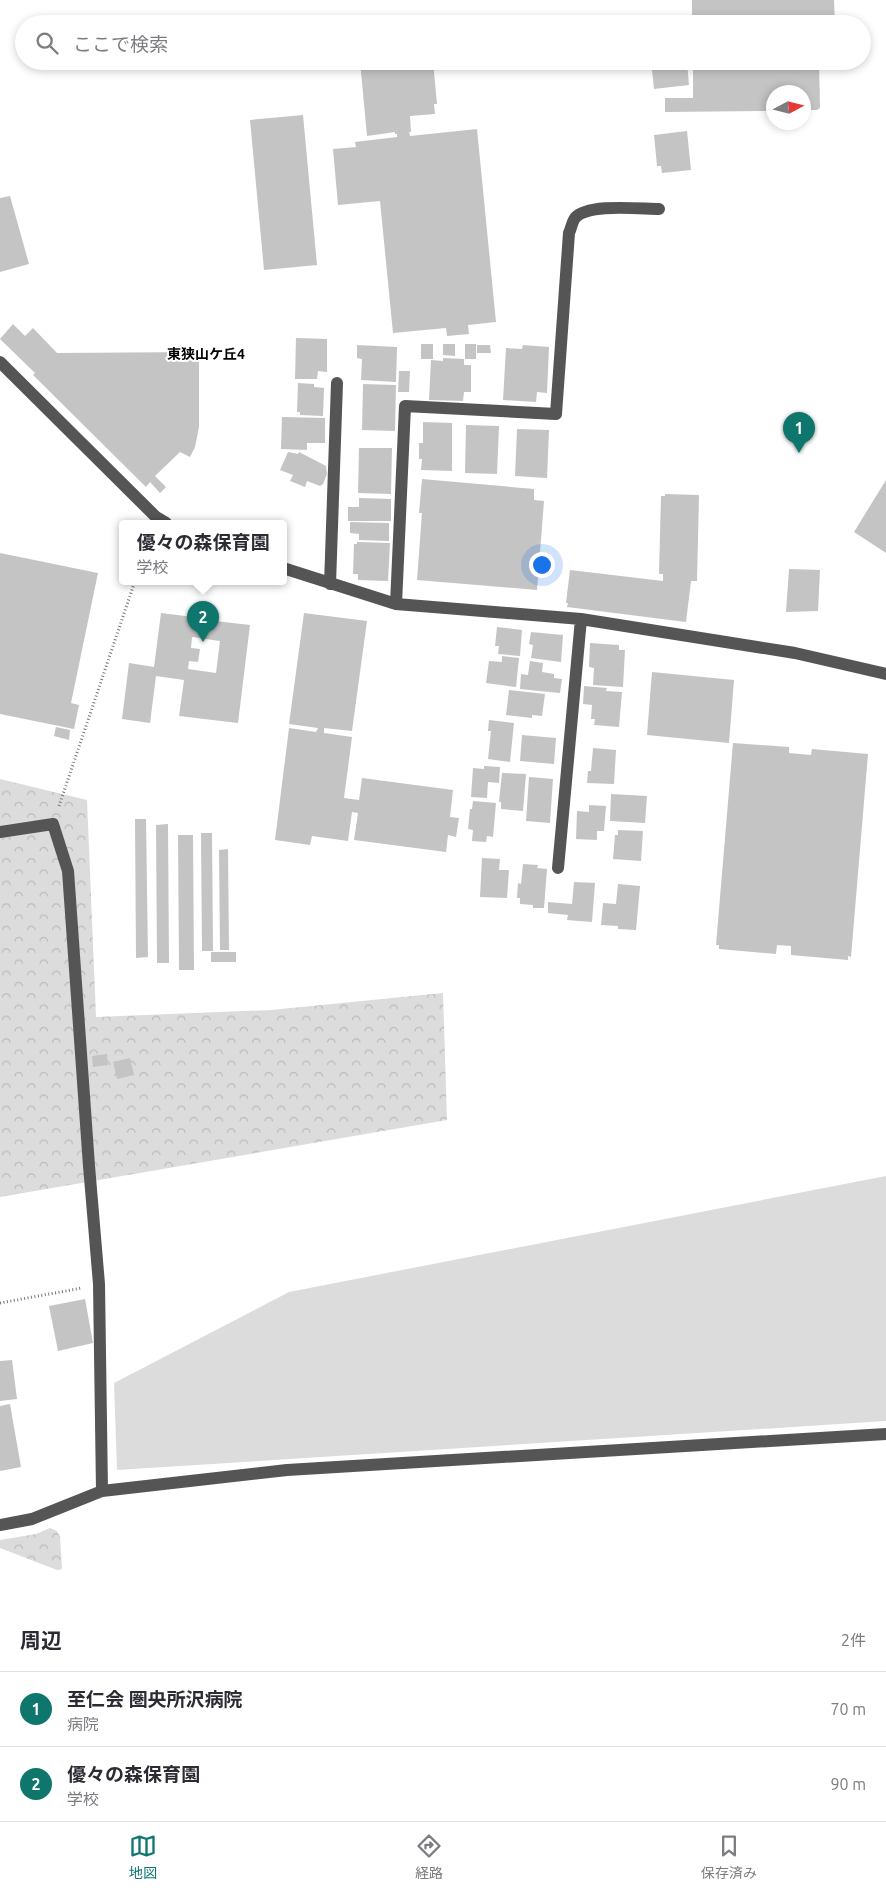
<!DOCTYPE html>
<html lang="ja">
<meta charset="utf-8">
<style>
:root{--surface:#fff;--page:#f2f2f3;--text:#2b2b33;--muted:#7c7c81;--line:#e1e1e2;--accent:#0f766e}
body{margin:0;font-family:Ubuntu,"Noto Sans JP",sans-serif;background:var(--page);color:var(--text)}
.compass{position:absolute;left:766px;top:85px;width:45px;height:45px;border-radius:50%;background:var(--surface);box-shadow:0 2px 8px #0003;rotate:83deg}
.you{position:absolute;left:541px;top:564px;width:18px;height:18px;margin:-12px;border:4px solid #fff;border-radius:50%;background:#1a73e8;box-shadow:0 0 0 8px #1a73e833}
.badge{display:grid;place-items:center;width:32px;height:32px;border-radius:50%;background:var(--accent);color:#fff;font-size:16px;font-weight:700}
.pin{position:absolute;translate:-50% -41px;filter:drop-shadow(0 1px 2px #0008)}
.pin::after{content:'';position:absolute;top:26px;width:18px;height:15px;background:inherit;clip-path:polygon(0 0,100% 0,50% 100%)}
.popup{position:absolute;left:119px;top:520px;width:168px;height:65px;box-sizing:border-box;display:grid;place-content:center;border-radius:5px;background:var(--surface);filter:drop-shadow(0 1px 4px #0005);font-size:16px;white-space:nowrap;color:var(--muted)}
.popup b{font-size:19px;color:var(--text)}
.popup::after{content:'';position:absolute;left:50%;top:100%;margin-left:-10px;border:10px solid transparent;border-top-color:var(--surface)}
.list{margin:0;padding:0;list-style:none}
h2{display:flex;justify-content:space-between;align-items:center;height:65px;margin:0;padding:0 20px;font-size:21px}
h2 small{font-size:16px;font-weight:400;color:var(--muted)}
.list li{display:grid;grid-template-columns:32px 1fr auto;gap:15px;align-items:center;box-sizing:border-box;height:75px;padding:0 20px;border-top:1px solid var(--line)}
.list b{display:block;font-size:19px;white-space:nowrap}
.list p{margin:0;font-size:16px;white-space:nowrap;color:var(--muted)}
.list em{font-size:16px;font-style:normal;color:var(--muted)}
.icon{flex:none;width:28px;height:28px;fill:none;stroke:currentColor;stroke-width:2;stroke-linecap:round;stroke-linejoin:round}
.map{position:relative;flex:none;width:886px;height:1606px;overflow:hidden}
.search{position:absolute;background:var(--surface);box-shadow:0 2px 8px #0003;left:15px;right:15px;top:15px;height:55px;display:flex;align-items:center;gap:12px;box-sizing:border-box;padding:0 18px;border-radius:28px;color:var(--muted);font-size:19px}
.sheet{height:215px;background:var(--surface)}
nav{display:flex;justify-content:space-around;align-items:center;box-sizing:border-box;height:70px;border-top:1px solid var(--line);background:var(--surface);font-size:14px;color:var(--muted)}
nav a{display:grid;justify-items:center;gap:2px}
nav .on{color:var(--accent)}
.map>svg:first-child{display:block}
.green{fill:#dcdcdc}
.forest{fill:url(#forest-crowns)}
.building{fill:#c4c4c4;fill-rule:evenodd}
.lines{fill:none;stroke-linecap:round;stroke-linejoin:round}
.path{stroke:#777;stroke-width:3;stroke-dasharray:1 2.5;stroke-linecap:butt}
.minor{stroke:#555;stroke-width:12}
.labels{text-anchor:middle;stroke-width:4;stroke-linejoin:round;paint-order:stroke}
.neighbourhood-label{font-size:14px;font-weight:bold;fill:#000;stroke:#fff}
</style>
<div class="map">
<svg width="886" height="1606" viewBox="0 0 886 1606">
<defs>
<pattern id="forest-crowns" width="20" height="18" patternUnits="userSpaceOnUse" patternTransform="scale(1.25)"><rect width="20" height="18" fill="#dcdcdc"/><path d="M2 6a3 3 0 1 1 6 0M12 15a3 3 0 1 1 6 0" fill="none" stroke="#bbb"/></pattern>
</defs>
<rect width="100%" height="100%" fill="#fff"/>
<path class="green" d="M 886,1176 L 886,1421 L 117,1470 L 114,1383 L 289,1292 Z"/>
<path class="forest" d="M 0,779 L 87,800 L 96,1017 L 271,1010 L 443,993 L 447,1120 L 0,1197 Z
M 50,1528 L 57,1531 L 60,1537 L 62,1569 L 57,1570 L 0,1548 L 0,1540 L 36,1534 Z"/>
<path class="building" d="M 692,0 L 834,0 L 835,24 L 692,24 Z
M 360,61 L 433,61 L 437,104 L 434,104 L 435,114 L 410,116 L 411,132 L 409,132 L 410,136 L 477,129 L 496,322 L 468,325 L 469,334 L 447,336 L 446,328 L 393,333 L 380,201 L 338,205 L 333,149 L 356,147 L 355,142 L 397,137 L 397,134 L 395,134 L 395,132 L 367,136 Z
M 651,61 L 687,61 L 689,85 L 654,89 Z
M 693,61 L 735,61 L 735,68 L 777,68 L 776,61 L 819,61 L 820,108 L 817,110 L 804,110 L 804,92 L 774,92 L 774,111 L 665,112 L 665,98 L 693,98 Z
M 303,115 L 317,265 L 264,270 L 250,120 Z
M 687,131 L 691,170 L 662,173 L 661,166 L 657,166 L 654,135 Z
M 10,196 L 29,264 L 0,272 L 0,198 Z
M 13,324 L 25,336 L 33,328 L 57,353 L 199,352 L 199,427 L 195,447 L 190,457 L 180,452 L 155,476 L 166,487 L 160,493 L 150,482 L 146,487 L 33,375 L 35,373 L 0,339 Z
M 296,338 L 327,339 L 327,372 L 318,371 L 317,379 L 295,379 Z
M 421,344 L 433,344 L 433,359 L 421,359 Z
M 443,344 L 455,344 L 455,356 L 443,355 Z
M 465,344 L 476,344 L 476,359 L 465,359 Z
M 357,345 L 397,347 L 396,382 L 361,380 L 362,359 L 357,358 Z
M 477,345 L 490,345 L 491,353 L 477,353 Z
M 523,345 L 549,347 L 547,393 L 537,392 L 536,402 L 503,400 L 506,348 L 522,349 Z
M 443,358 L 464,359 L 464,365 L 471,365 L 471,392 L 464,392 L 463,401 L 429,400 L 431,360 L 443,361 Z
M 399,371 L 410,371 L 409,392 L 398,392 Z
M 298,383 L 314,384 L 314,387 L 324,388 L 323,416 L 300,415 L 300,412 L 297,412 Z
M 363,384 L 396,385 L 395,431 L 362,430 Z
M 282,417 L 325,418 L 325,443 L 307,443 L 307,450 L 281,449 Z
M 423,422 L 452,423 L 452,471 L 421,470 L 422,459 L 419,459 L 419,443 L 423,443 Z
M 466,425 L 499,426 L 497,474 L 465,473 Z
M 517,429 L 549,430 L 547,478 L 515,476 Z
M 359,448 L 392,448 L 391,494 L 358,493 Z
M 288,452 L 298,454 L 299,452 L 326,466 L 327,474 L 323,484 L 320,486 L 307,481 L 305,487 L 290,481 L 293,475 L 280,470 Z
M 422,479 L 534,489 L 534,500 L 544,501 L 537,590 L 417,580 L 422,513 L 419,513 Z
M 886,480 L 886,553 L 854,532 Z
M 665,494 L 699,495 L 697,581 L 691,581 L 686,622 L 567,607 L 568,603 L 566,603 L 570,570 L 663,581 L 663,574 L 659,574 L 661,496 L 665,496 Z
M 359,498 L 391,499 L 391,521 L 348,521 L 348,507 L 359,507 Z
M 350,522 L 389,523 L 389,541 L 359,540 L 359,534 L 350,533 Z
M 357,542 L 390,543 L 388,581 L 358,580 L 358,574 L 353,574 L 354,544 L 357,544 Z
M 0,553 L 98,573 L 71,703 L 79,705 L 74,729 L 0,714 Z
M 789,569 L 820,570 L 818,611 L 786,612 Z
M 194,608 L 217,611 L 215,621 L 250,625 L 238,723 L 179,716 L 184,680 L 156,676 L 150,723 L 122,719 L 129,663 L 154,667 L 161,613 L 193,617 ZM 192,637 L 220,641 L 216,673 L 188,669 L 189,661 L 198,662 L 200,649 L 191,648 Z
M 304,613 L 367,621 L 352,731 L 324,728 L 324,733 L 352,737 L 344,798 L 359,800 L 362,778 L 453,790 L 450,817 L 459,818 L 456,837 L 448,835 L 446,852 L 354,840 L 358,813 L 352,812 L 348,841 L 312,836 L 310,845 L 275,840 L 289,728 L 316,732 L 318,728 L 289,724 Z
M 497,627 L 522,630 L 520,656 L 498,654 L 499,646 L 495,646 Z
M 531,632 L 563,635 L 561,662 L 531,658 L 533,645 L 529,644 Z
M 590,643 L 619,645 L 619,650 L 625,650 L 623,687 L 593,685 L 594,668 L 589,667 Z
M 502,656 L 519,658 L 516,687 L 486,683 L 489,661 L 502,662 Z
M 530,661 L 543,663 L 542,672 L 554,674 L 554,678 L 562,679 L 560,693 L 520,689 L 521,674 L 528,675 Z
M 652,672 L 734,680 L 729,743 L 647,735 Z
M 584,686 L 607,688 L 606,691 L 622,692 L 619,727 L 594,725 L 595,719 L 591,719 L 592,705 L 583,704 Z
M 509,690 L 545,694 L 542,716 L 532,715 L 532,718 L 506,715 Z
M 489,720 L 514,723 L 510,762 L 488,759 L 491,731 L 488,731 Z
M 56,727 L 70,730 L 69,740 L 54,736 Z
M 522,735 L 556,738 L 554,764 L 520,761 Z
M 733,743 L 789,747 L 789,753 L 811,755 L 812,749 L 868,754 L 851,957 L 848,956 L 848,960 L 791,955 L 791,946 L 777,945 L 776,954 L 719,949 L 719,945 L 716,945 Z
M 593,748 L 616,750 L 614,784 L 587,783 L 588,771 L 591,771 Z
M 484,766 L 500,767 L 499,783 L 488,782 L 487,798 L 471,797 L 473,768 L 484,769 Z
M 502,773 L 526,774 L 523,811 L 501,809 L 501,802 L 499,802 Z
M 529,777 L 553,779 L 550,823 L 526,821 Z
M 611,794 L 647,796 L 645,823 L 610,821 Z
M 473,801 L 496,803 L 493,837 L 487,836 L 486,842 L 472,841 L 473,830 L 468,829 L 470,809 L 472,809 Z
M 589,805 L 606,806 L 604,831 L 597,831 L 597,840 L 576,839 L 577,811 L 589,812 Z
M 135,819 L 146,819 L 148,957 L 136,958 Z
M 168,824 L 169,963 L 157,963 L 156,825 Z
M 618,830 L 643,831 L 641,861 L 613,859 L 615,835 L 618,835 Z
M 201,833 L 212,833 L 213,951 L 202,951 Z
M 178,835 L 193,835 L 194,970 L 179,970 Z
M 228,849 L 229,950 L 220,950 L 219,850 Z
M 482,858 L 500,859 L 499,870 L 509,870 L 507,898 L 480,897 Z
M 523,864 L 538,865 L 537,868 L 547,869 L 544,908 L 533,908 L 533,905 L 520,904 L 520,898 L 517,898 L 518,883 L 521,884 Z
M 574,882 L 595,883 L 592,922 L 567,920 L 568,915 L 548,913 L 548,902 L 572,904 Z
M 618,884 L 640,886 L 636,930 L 618,929 L 618,926 L 601,925 L 603,903 L 616,904 Z
M 211,952 L 236,952 L 236,962 L 211,962 Z
M 107,1054 L 108,1065 L 93,1067 L 92,1056 Z
M 130,1058 L 134,1075 L 117,1079 L 113,1062 Z
M 85,1299 L 93,1343 L 58,1351 L 49,1306 Z
M 12,1360 L 17,1399 L 0,1401 L 0,1361 Z
M 10,1404 L 21,1467 L 0,1471 L 0,1406 Z"/>
<g class="lines">
<path class="path" d="M 59,806 L 135,581
M 0,1303 L 82,1288"/>
<path class="minor" d="M 0,362 L 156,517 L 166,523
M 283,568 L 396,604 L 581,619 L 795,653 L 886,674
M 330,584 L 337,383
M 396,604 L 405,406 L 556,414 L 569,233 C 571,229 572,222 575,218 C 588,203 640,209 659,209
M 0,832 L 53,824 L 68,871 L 89,1166 L 99,1284 L 102,1491
M 558,868 L 581,619
M 0,1525 L 32,1519 L 102,1491 L 287,1470 L 886,1434"/>
</g>
<g class="labels">
<g class="neighbourhood-label">
<text x="206" y="359">東狭山ケ丘4</text>
</g>
</g>
</svg>
<svg class="compass" viewBox="-18 -18 36 36"><path d="M0-13l5 13h-10z" fill="#e53935"/><path d="M0 13l5-13h-10z" fill="#7c7c81"/></svg>
<div class="you"></div>
<div class="pin badge" style="left:799px;top:453px">1</div>
<div class="pin badge" style="left:203px;top:642px">2</div>
<div class="popup"><b>優々の森保育園</b>学校</div>
<div class="search"><svg class="icon" aria-label="search" viewBox="0 0 24 24"><circle cx="10" cy="10" r="6"/><path d="M15 15l6 6"/></svg>ここで検索</div>
</div>
<section class="sheet">
<h2>周辺<small>2件</small></h2>
<ul class="list">
<li><span class="badge">1</span><div><b>至仁会 圏央所沢病院</b><p>病院</p></div><em>70 m</em></li>
<li><span class="badge">2</span><div><b>優々の森保育園</b><p>学校</p></div><em>90 m</em></li>
</ul>
</section>
<nav>
<a class="on"><svg class="icon" aria-label="map" viewBox="0 0 24 24"><path d="M3 6l6-2 6 2 6-2v14l-6 2-6-2-6 2zM9 4v14M15 6v14"/></svg>地図</a>
<a><svg class="icon" aria-label="directions" viewBox="0 0 24 24"><path d="M12 3l9 9-9 9-9-9zM9 14v-3h6M13 9l2 2-2 2"/></svg>経路</a>
<a><svg class="icon" aria-label="saved" viewBox="0 0 24 24"><path d="M7 4h10v16l-5-4-5 4z"/></svg>保存済み</a>
</nav>
